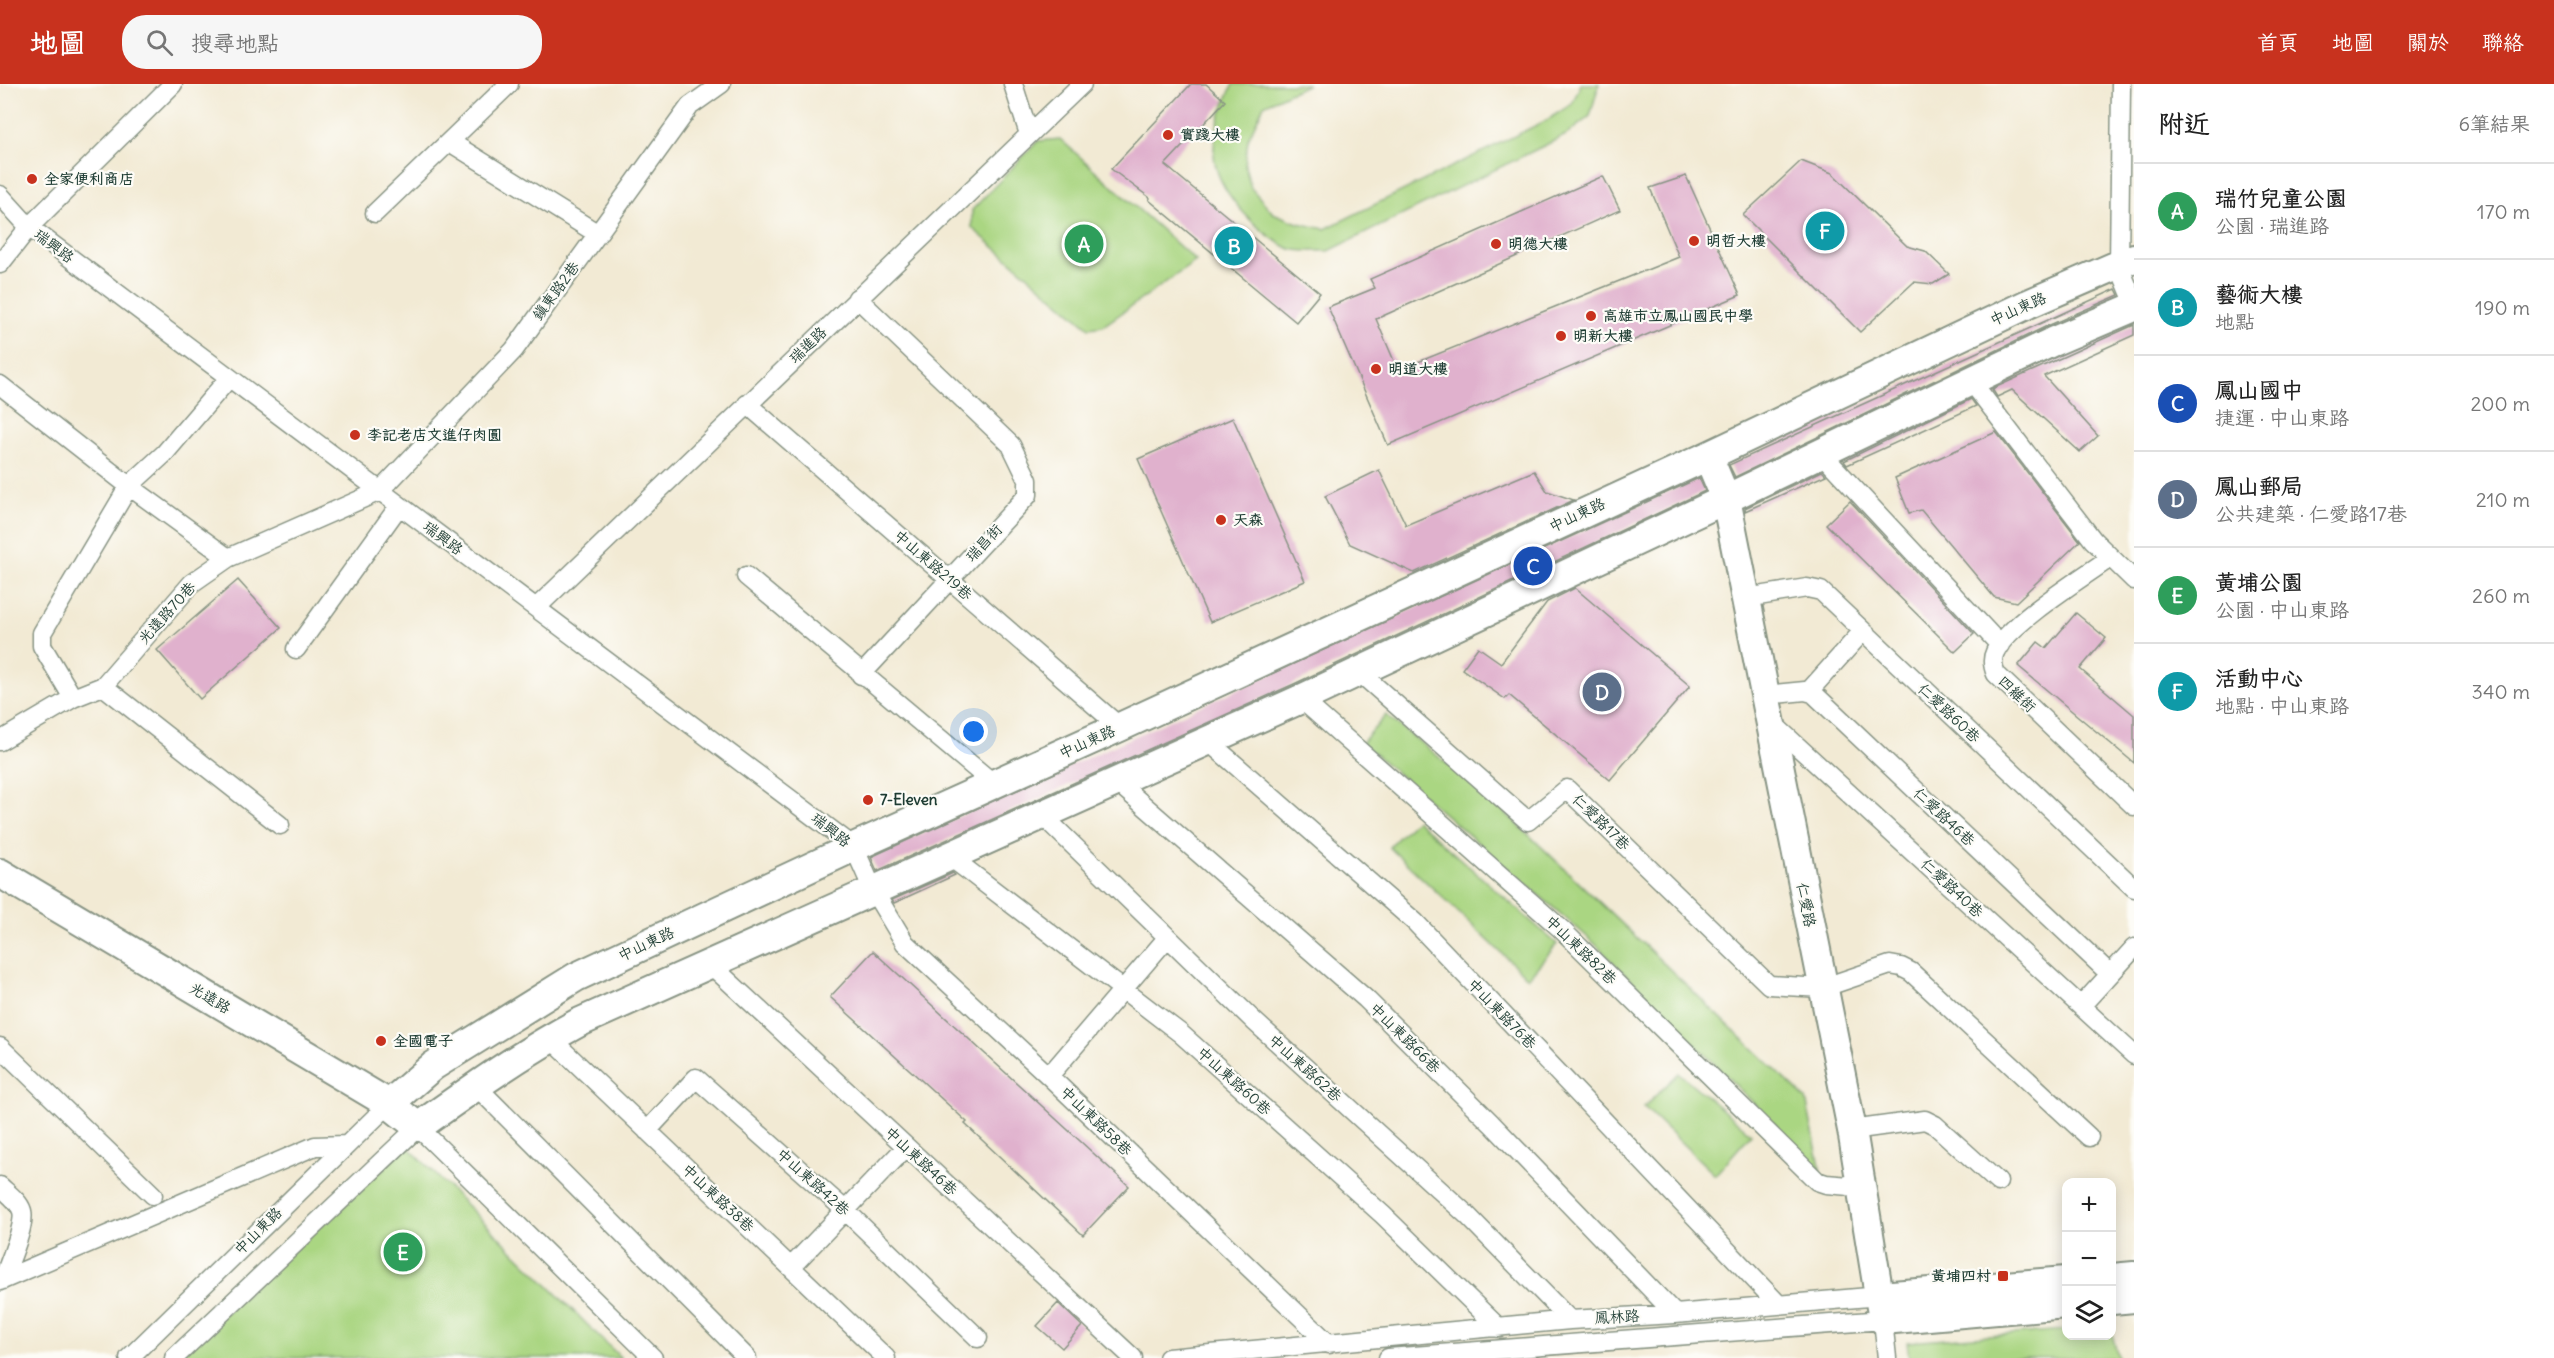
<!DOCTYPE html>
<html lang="zh-TW">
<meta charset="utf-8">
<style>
:root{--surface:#fff;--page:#f6f6f6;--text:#222;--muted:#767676;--line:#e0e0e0;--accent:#c8321e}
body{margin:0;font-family:Delius,"LXGW WenKai TC",sans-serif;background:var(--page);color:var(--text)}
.controls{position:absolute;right:18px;bottom:18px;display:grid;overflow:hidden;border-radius:12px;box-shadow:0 3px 15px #0003}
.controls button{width:54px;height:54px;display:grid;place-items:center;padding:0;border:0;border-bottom:2px solid var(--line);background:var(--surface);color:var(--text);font:30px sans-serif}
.you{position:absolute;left:974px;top:648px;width:21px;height:21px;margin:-15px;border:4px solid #fff;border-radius:50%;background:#1a73e8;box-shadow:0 0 0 9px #1a73e833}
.badge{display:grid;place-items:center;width:39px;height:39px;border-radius:50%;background:var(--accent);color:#fff;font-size:20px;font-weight:700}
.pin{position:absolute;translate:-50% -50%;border:3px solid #fff;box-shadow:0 2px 6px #0006}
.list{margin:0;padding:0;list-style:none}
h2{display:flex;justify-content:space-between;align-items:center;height:78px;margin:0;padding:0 24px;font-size:26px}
h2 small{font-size:20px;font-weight:400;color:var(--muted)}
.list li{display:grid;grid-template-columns:39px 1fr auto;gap:18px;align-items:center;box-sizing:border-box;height:96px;padding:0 24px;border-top:2px solid var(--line)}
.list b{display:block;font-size:22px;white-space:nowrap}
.list p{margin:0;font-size:20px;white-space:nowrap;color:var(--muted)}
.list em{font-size:20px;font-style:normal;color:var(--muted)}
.icon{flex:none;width:33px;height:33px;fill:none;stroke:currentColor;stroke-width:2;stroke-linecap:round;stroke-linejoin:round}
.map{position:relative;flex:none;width:2134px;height:1274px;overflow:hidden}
header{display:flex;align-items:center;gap:36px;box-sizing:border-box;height:84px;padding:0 30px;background:var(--accent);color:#fff}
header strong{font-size:28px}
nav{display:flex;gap:33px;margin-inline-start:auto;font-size:21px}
.search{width:420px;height:54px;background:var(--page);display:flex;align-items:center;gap:15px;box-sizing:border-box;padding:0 21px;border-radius:24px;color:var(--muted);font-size:22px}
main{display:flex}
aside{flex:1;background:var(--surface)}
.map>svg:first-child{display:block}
.green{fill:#aad682;stroke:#648a5b;stroke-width:1.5}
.building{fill:#e0b1cd}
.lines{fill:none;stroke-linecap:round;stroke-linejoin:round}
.street-casing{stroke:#889484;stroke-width:21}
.primary-casing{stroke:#889484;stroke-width:32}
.street{stroke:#fff;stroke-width:18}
.primary{stroke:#fff;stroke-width:28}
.poi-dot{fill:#c8321e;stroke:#fdfcf7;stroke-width:2}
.labels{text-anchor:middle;stroke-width:4.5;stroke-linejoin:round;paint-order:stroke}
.poi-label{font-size:15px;font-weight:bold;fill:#1f3d34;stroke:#fdfcf7;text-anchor:start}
.street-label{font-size:15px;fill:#1f3d34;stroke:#fdfcf7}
</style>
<header>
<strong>地圖</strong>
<div class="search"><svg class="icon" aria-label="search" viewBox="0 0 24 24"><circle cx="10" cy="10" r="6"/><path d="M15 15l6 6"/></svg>搜尋地點</div>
<nav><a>首頁</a><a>地圖</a><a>關於</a><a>聯絡</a></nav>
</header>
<main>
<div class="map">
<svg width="2134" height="1274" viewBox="0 0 2134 1274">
<rect width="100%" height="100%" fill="#fdfcf7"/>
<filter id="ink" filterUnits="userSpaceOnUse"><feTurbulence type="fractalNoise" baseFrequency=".0167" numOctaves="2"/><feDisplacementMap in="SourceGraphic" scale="12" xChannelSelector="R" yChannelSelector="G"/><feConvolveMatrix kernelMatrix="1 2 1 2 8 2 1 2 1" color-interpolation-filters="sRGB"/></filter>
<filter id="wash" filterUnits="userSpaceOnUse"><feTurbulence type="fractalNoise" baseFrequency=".008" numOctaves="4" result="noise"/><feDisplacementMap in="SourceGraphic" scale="24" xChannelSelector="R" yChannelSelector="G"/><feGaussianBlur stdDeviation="1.35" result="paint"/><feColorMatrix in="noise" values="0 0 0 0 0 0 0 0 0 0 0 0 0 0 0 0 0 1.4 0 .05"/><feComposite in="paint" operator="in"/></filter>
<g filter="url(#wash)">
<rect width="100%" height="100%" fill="#f2ead4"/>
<path class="green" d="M 1233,0 L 1308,0 L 1264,21 L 1248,55 L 1245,82 L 1251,104 L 1273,129 L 1298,139 L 1325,145 L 1547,36 L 1572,20 L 1581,0 L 1599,0 L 1590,32 L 1566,51 L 1329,167 C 1317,166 1298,169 1288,164 C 1257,148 1215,106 1214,70 C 1213,45 1223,22 1233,0 Z
M 1060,55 L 1196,177 L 1103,242 L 1089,244 L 972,144 L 972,126 L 1038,57 Z
M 1386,631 L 1489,713 L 1806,1015 L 1821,1087 L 1592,857 L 1362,659 Z
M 1416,736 L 1557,860 L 1528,894 L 1389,763 Z
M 1679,989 L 1751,1050 L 1715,1091 L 1644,1023 Z
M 407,1062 L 621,1274 L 176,1274 Z
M 2066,1246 L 2066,1252 L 2112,1250 L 2118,1274 L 1909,1274 L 1907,1258 Z"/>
<g id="blocks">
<path class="building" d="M 1191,0 L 1206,0 L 1225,17 L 1165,81 L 1320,209 L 1296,238 L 1149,116 L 1150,114 L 1111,85 Z
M 1801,77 L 1832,89 L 1907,162 L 1925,167 L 1949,190 L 1933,200 L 1914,198 L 1860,248 L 1743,131 Z
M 1603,92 L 1620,126 L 1376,235 L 1398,286 L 1679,173 L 1650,104 L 1686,92 L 1740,211 L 1388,361 L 1328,223 L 1375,204 L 1370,195 Z
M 2116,205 L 2119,211 L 2045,243 L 1735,393 L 1729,381 Z
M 2134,241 L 2134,251 L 2044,292 L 2098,352 L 2080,368 L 2012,306 L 1997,313 L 1992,305 Z
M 1971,315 L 1976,322 L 1847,381 L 1844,377 Z
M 1233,334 L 1305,497 L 1210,538 L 1138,375 Z
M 1996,348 L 2080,457 L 2016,518 L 1994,513 L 1921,426 L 1909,429 L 1895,394 Z
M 1379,386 L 1406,441 L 1534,387 L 1547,407 L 1574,416 L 1414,489 L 1350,460 L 1325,412 Z
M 1822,387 L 1826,391 L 1745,427 L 1745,424 Z
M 1699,394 L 1705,407 L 1294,600 L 877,787 L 871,773 Z
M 1850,417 L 1974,550 L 1955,568 L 1826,440 Z
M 238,496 L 281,544 L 200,615 L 157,566 Z
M 1575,504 L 1690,602 L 1610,696 L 1509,611 L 1505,615 L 1462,585 L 1478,563 L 1501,579 L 1547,518 Z
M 2076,529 L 2106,554 L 2080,585 L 2134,631 L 2134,679 L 2018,582 L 2038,558 L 2046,564 Z
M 953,789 L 955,791 L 894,819 L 892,816 Z
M 873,867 L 1129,1102 L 1083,1151 L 965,1040 L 967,1038 L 830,913 Z
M 1058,1219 L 1082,1242 L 1062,1264 L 1037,1242 Z"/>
</g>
</g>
<g filter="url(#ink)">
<use href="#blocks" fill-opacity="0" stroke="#889484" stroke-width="1.5"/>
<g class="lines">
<defs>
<path id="street" d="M 1013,0 L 1029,50
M 2121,0 L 2119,182 L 2134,218
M 450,58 L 598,150
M 0,111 L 29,143 L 854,763 L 873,806 L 905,859 L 1049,992 L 1329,1260
M 375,129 L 509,0
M 0,180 L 29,143 L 173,0
M 857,214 L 1011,361 L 1028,396 L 1028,411 L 861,591
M 1971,297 L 2093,456 L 2134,496
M 0,301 L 129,402 L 228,474
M 747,320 L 1120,643
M 1820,368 L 2000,561
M 2110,474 C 2083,493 2008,540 1995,568 C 1991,576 1993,583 1996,590 L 2134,722
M 746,492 L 994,700
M 1746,514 L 1807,504 L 1821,507 L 2134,804
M 536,524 L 1082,0
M 296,565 L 399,422
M 1359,588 L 1528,737 L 1567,705 L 1769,901 L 1822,904 L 1890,881 L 1901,883 L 1911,888 L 2089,1053
M 103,602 L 280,741
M 1809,607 L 1863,547
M 1765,611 L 1805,607 L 1813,609 L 2110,890
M 73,614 L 42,562 L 42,549 L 129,402 L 164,370 L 229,294
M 1301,615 L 1561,845 L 1817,1097 L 1826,1100 L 1861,1103
M 1771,638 L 2134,971
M 0,657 L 73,614 L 103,602 L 192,499 L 228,474 L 380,407 L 514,266 L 690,22 L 721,0
M 1208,657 L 1415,838 L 1779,1221
M 1117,698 L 1366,915 L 1491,1039 L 1675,1230
M 1041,730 L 1255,938 L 1467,1131 L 1570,1236
M 949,772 L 1180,949 L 1383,1131 L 1499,1244
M 710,880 L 1133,1274
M 2081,922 L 2134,864
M 550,954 L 886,1274
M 0,963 L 153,1111
M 1049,992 L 1167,854
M 476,1002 L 747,1274
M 1852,1046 L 1925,1036 L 1935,1041 L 1998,1098
M 647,1047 L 696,994 L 845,1126 L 978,1254
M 0,1102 C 7,1109 19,1117 22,1127 C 26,1142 8,1180 3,1196
M 791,1183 L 906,1063
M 0,1197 L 315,1062 L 345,1061
M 129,1274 L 389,1020
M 174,1274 L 418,1043 L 653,1274
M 1168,1274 L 1570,1236 L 1675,1230 L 1880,1212
M 1388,1274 L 1883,1236 L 1887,1274"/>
<path id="primary" d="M 1708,372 L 1726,415 L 1852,1046 L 1883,1236 L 2066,1220
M 0,789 L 389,1020 L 418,1043 C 470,1006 522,969 578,939 L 1301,615 L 1726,415 L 2052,258 L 2134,223
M 389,1020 L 433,982 L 576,893 L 854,763 L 1120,643 L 1708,372 L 2028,220 L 2134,174
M 2112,1194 L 2134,1192
M 1880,1212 L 2066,1197
M 2112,1216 L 2134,1214"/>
</defs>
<use href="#street" class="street-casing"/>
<use href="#primary" class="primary-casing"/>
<use href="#street" class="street"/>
<use href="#primary" class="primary"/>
</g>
</g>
<g class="poi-dot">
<circle cx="1168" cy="51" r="6"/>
<circle cx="32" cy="95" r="6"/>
<circle cx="1694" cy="157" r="6"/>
<circle cx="1496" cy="160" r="6"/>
<circle cx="1591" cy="232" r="6"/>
<circle cx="1561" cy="252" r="6"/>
<circle cx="1376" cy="285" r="6"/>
<circle cx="355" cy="351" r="6"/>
<circle cx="1221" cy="436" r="6"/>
<circle cx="868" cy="716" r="6"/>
<circle cx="381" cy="957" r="6"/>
<rect x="1997" y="1186" width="12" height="12" rx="3"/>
</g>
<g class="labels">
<g class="poi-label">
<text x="1180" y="56">實踐大樓</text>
<text x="44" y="100">全家便利商店</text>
<text x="1706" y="162">明哲大樓</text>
<text x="1508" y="165">明德大樓</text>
<text x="1603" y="237">高雄市立鳳山國民中學</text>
<text x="1573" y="257">明新大樓</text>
<text x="1388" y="290">明道大樓</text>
<text x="367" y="356">李記老店文進仔肉圓</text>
<text x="1233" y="441">天森</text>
<text x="880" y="721">7-Eleven</text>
<text x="393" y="962">全國電子</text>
<text x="1991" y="1197" text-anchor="end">黃埔四村</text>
</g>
<g class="street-label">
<text transform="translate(54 162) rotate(37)" y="5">瑞興路</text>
<text transform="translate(556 207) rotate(-54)" y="5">鎮東路2巷</text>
<text transform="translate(2018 225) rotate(-24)" y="5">中山東路</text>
<text transform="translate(808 261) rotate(-44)" y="5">瑞進路</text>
<text transform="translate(1577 431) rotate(-25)" y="5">中山東路</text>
<text transform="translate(443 454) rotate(37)" y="5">瑞興路</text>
<text transform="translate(984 459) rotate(-47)" y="5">瑞昌街</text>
<text transform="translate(933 481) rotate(41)" y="5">中山東路219巷</text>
<text transform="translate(167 529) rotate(-48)" y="5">光遠路70巷</text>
<text transform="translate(2017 610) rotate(44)" y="5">四維街</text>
<text transform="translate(1949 629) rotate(43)" y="5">仁愛路60巷</text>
<text transform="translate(1087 658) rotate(-24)" y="5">中山東路</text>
<text transform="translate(1944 733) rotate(43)" y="5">仁愛路46巷</text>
<text transform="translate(1601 738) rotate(44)" y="5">仁愛路17巷</text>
<text transform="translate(831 746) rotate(38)" y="5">瑞興路</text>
<text transform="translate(1952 804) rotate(43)" y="5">仁愛路40巷</text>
<text transform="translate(1806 821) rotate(79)" y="5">仁愛路</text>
<text transform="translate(646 860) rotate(-25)" y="5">中山東路</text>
<text transform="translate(1581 866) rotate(44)" y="5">中山東路82巷</text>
<text transform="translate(210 914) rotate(31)" y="5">光遠路</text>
<text transform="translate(1502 930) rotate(46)" y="5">中山東路76巷</text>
<text transform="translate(1405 954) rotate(45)" y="5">中山東路66巷</text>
<text transform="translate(1305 984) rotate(42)" y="5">中山東路62巷</text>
<text transform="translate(1234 997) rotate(42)" y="5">中山東路60巷</text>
<text transform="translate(1096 1037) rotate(44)" y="5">中山東路58巷</text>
<text transform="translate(921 1077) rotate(43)" y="5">中山東路46巷</text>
<text transform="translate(813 1098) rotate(42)" y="5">中山東路42巷</text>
<text transform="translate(718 1114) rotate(43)" y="5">中山東路38巷</text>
<text transform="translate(258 1147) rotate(-45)" y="5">中山東路</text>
<text transform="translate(1617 1233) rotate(-3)" y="5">鳳林路</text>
</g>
</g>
</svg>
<div class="controls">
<button>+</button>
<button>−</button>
<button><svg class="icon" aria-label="layers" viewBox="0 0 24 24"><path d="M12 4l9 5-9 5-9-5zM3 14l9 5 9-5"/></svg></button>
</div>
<div class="you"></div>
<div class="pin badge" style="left:1084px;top:160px;background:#2e9e5b">A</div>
<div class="pin badge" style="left:1234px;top:162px;background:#0f9aa8">B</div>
<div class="pin badge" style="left:1533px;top:482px;background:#1a4fb4">C</div>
<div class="pin badge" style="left:1602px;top:608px;background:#5c6f8a">D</div>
<div class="pin badge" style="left:403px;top:1168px;background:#2e9e5b">E</div>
<div class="pin badge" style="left:1825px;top:147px;background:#0f9aa8">F</div>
</div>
<aside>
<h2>附近<small>6筆結果</small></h2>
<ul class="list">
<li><span class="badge" style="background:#2e9e5b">A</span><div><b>瑞竹兒童公園</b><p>公園 · 瑞進路</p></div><em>170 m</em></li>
<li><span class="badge" style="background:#0f9aa8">B</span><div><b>藝術大樓</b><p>地點</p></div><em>190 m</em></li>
<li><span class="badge" style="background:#1a4fb4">C</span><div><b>鳳山國中</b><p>捷運 · 中山東路</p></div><em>200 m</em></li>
<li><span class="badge" style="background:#5c6f8a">D</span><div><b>鳳山郵局</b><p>公共建築 · 仁愛路17巷</p></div><em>210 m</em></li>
<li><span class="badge" style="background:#2e9e5b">E</span><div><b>黃埔公園</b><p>公園 · 中山東路</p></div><em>260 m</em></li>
<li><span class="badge" style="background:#0f9aa8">F</span><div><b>活動中心</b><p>地點 · 中山東路</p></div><em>340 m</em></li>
</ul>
</aside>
</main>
